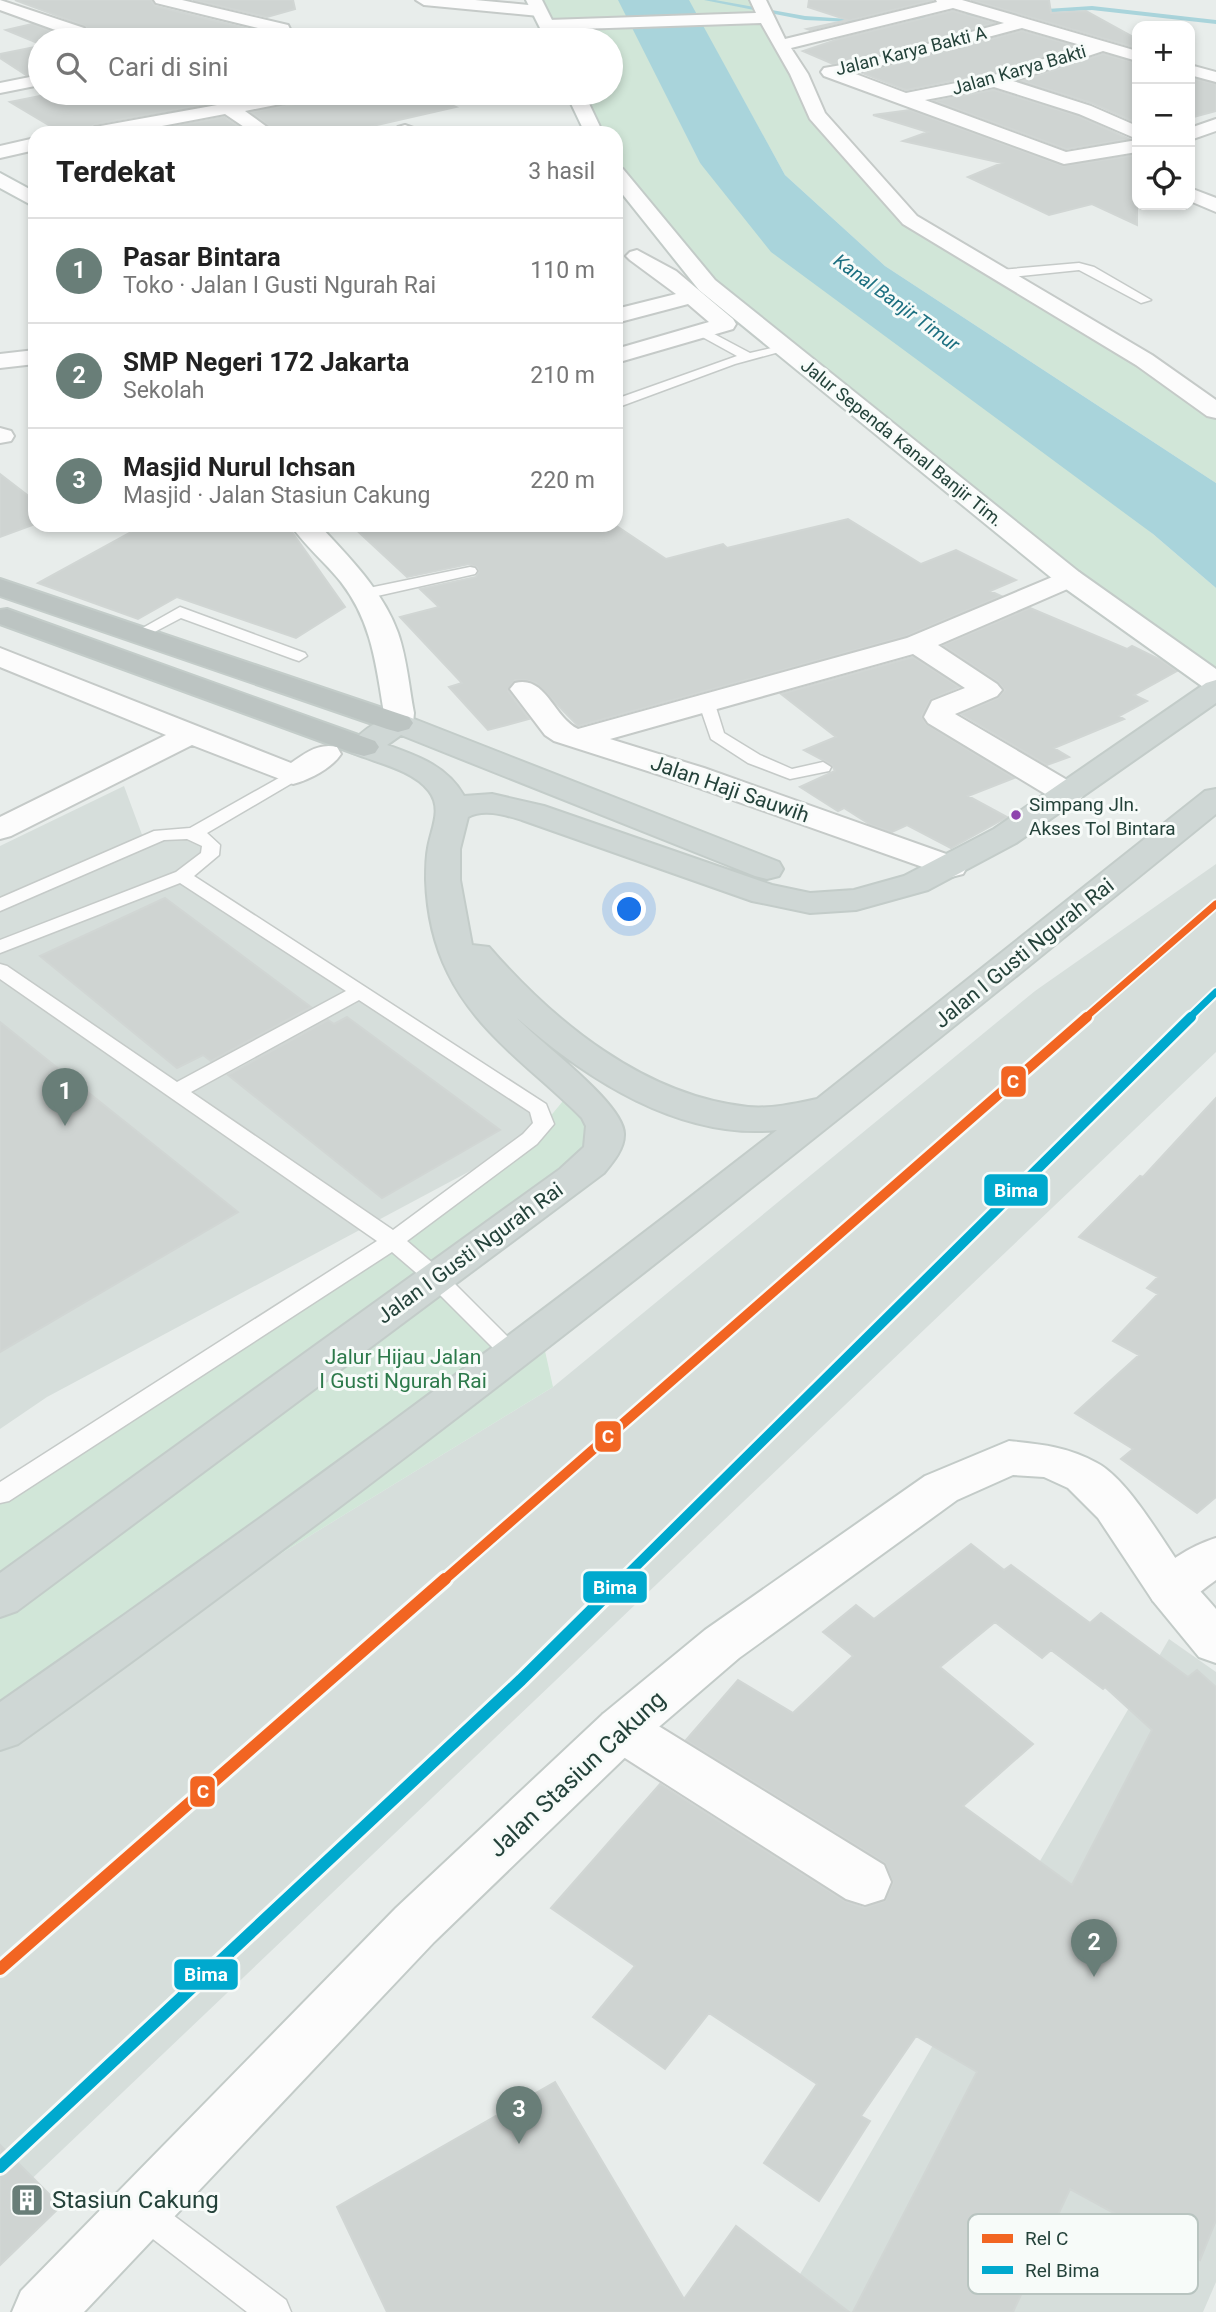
<!DOCTYPE html>
<html lang="id">
<meta charset="utf-8">
<style>
:root{--surface:#fff;--page:#f6f6f6;--text:#222;--muted:#767676;--line:#e0e0e0;--accent:#697e78}
body{margin:0;font-family:Roboto,sans-serif;background:var(--page);color:var(--text)}
.controls{position:absolute;right:21px;top:21px;display:grid;overflow:hidden;border-radius:14px;box-shadow:0 4px 10px #0003}
.controls button{width:63px;height:63px;display:grid;place-items:center;padding:0;border:0;border-bottom:2px solid var(--line);background:var(--surface);color:var(--text);font:35px sans-serif}
.you{position:absolute;left:630px;top:910px;width:24px;height:24px;margin:-18px;border:5px solid #fff;border-radius:50%;background:#1a73e8;box-shadow:0 0 0 10px #1a73e833}
.badge{display:grid;place-items:center;width:46px;height:46px;border-radius:50%;background:var(--accent);color:#fff;font-size:23px;font-weight:700}
.pin{position:absolute;translate:-50% -58px;filter:drop-shadow(0 2px 4px #0008)}
.pin::after{content:'';position:absolute;top:37px;width:24px;height:21px;background:inherit;clip-path:polygon(0 0,100% 0,50% 100%)}
.list{margin:0;padding:0;list-style:none}
h2{display:flex;justify-content:space-between;align-items:center;height:91px;margin:0;padding:0 28px;font-size:30px}
h2 small{font-size:23px;font-weight:400;color:var(--muted)}
.list li{display:grid;grid-template-columns:46px 1fr auto;gap:21px;align-items:center;box-sizing:border-box;height:105px;padding:0 28px;border-top:2px solid var(--line)}
.list b{display:block;font-size:26px;white-space:nowrap}
.list p{margin:0;font-size:23px;white-space:nowrap;color:var(--muted)}
.list em{font-size:23px;font-style:normal;color:var(--muted)}
.icon{flex:none;width:38px;height:38px;fill:none;stroke:currentColor;stroke-width:2;stroke-linecap:round;stroke-linejoin:round}
.map{position:relative;flex:none;width:1216px;height:2312px;overflow:hidden}
.search{position:absolute;background:var(--surface);box-shadow:0 4px 10px #0003;left:28px;top:28px;width:595px;height:77px;display:flex;align-items:center;gap:18px;box-sizing:border-box;padding:0 24px;border-radius:38px;color:var(--muted);font-size:26px}
.panel{position:absolute;background:var(--surface);box-shadow:0 4px 10px #0003;left:28px;top:126px;width:595px;height:406px;border-radius:21px}
.map>svg:first-child{display:block}
.built{fill:#d6dedb}
.green{fill:#d1e6d8}
.water{fill:#a9d4db}
.lines{fill:none;stroke-linecap:round;stroke-linejoin:round}
.stream{fill:#a9d4db;fill-rule:evenodd}
.building{fill:#cfd4d2;stroke:#d1d6d4;stroke-width:2;fill-rule:evenodd}
.lane-casing{stroke:#c5cac8;stroke-width:3}
.street-casing{stroke:#c5cac8;stroke-width:4}
.secondary-casing{stroke:#c3cbc8;stroke-width:4}
.primary-casing{stroke:#c3ccc9;stroke-width:4}
.highway-casing{stroke:#c3ccc9;stroke-width:4}
.lane{fill:#fcfcfc;fill-rule:evenodd}
.street{fill:#fcfcfc;fill-rule:evenodd}
.secondary{fill:#fcfcfc;fill-rule:evenodd}
.primary{fill:#cfd7d5;fill-rule:evenodd}
.highway{fill:#bcc4c2;fill-rule:evenodd}
.rail-1-far2-casing{stroke:#f7fbf9;stroke-width:11}
.rail-1-far1-casing{stroke:#f7fbf9;stroke-width:15}
.rail-1-casing{stroke:#f7fbf9;stroke-width:18}
.rail-2-far2-casing{stroke:#f7fbf9;stroke-width:11}
.rail-2-far1-casing{stroke:#f7fbf9;stroke-width:15}
.rail-2-casing{stroke:#f7fbf9;stroke-width:18}
.rail-1-far2{stroke:#f26522;stroke-width:7}
.rail-1-far1{stroke:#f26522;stroke-width:10}
.rail-1{stroke:#f26522;stroke-width:12}
.rail-2-far2{stroke:#00a9ce;stroke-width:7}
.rail-2-far1{stroke:#00a9ce;stroke-width:10}
.rail-2{stroke:#00a9ce;stroke-width:12}
.bus-dot{fill:#8e44ad;stroke:#f7fbf9;stroke-width:2.5}
.labels{text-anchor:middle;stroke-width:6;stroke-linejoin:round;paint-order:stroke}
.far-street-label{font-size:18px;fill:#24423a;stroke:#f7fbf9}
.far-water-label{font-size:19px;font-style:italic;fill:#1c6f80;stroke:#f7fbf9}
.bus-label{font-size:19px;fill:#24423a;stroke:#f7fbf9;text-anchor:start}
.street-label{font-size:21px;fill:#24423a;stroke:#f7fbf9}
.park-label{font-size:21px;fill:#2d7a4b;stroke:#f7fbf9}
.near-street-label{font-size:24px;fill:#24423a;stroke:#f7fbf9}
.near-poi-label{font-size:24px;fill:#24423a;stroke:#f7fbf9;text-anchor:start}
.key{fill:#f7fbf9;stroke:#b8c4c0;stroke-width:2}
.key-label{font-size:19px;fill:#24423a}
.line-badge{stroke:#f7fbf9;stroke-width:2.5}
.badge-label{font-size:19px;text-anchor:middle;font-weight:bold;fill:#fff}
</style>
<div class="map">
<svg width="1216" height="2312" viewBox="0 0 1216 2312">
<rect width="100%" height="100%" fill="#e8edeb"/>
<path class="built" d="M 124,786 L 144,840 L 179,832 L 211,845 L 182,876 L 539,1109 L 530,1139 L 47,1397 L 0,1429 L 0,846 Z
M 1216,864 L 1216,1052 L 0,2209 L 0,1751 L 249,1573 L 553,1387 L 1035,991 Z
M 1169,1639 L 1216,1672 L 1216,2282 L 1203,2312 L 778,2312 Z"/>
<path class="green" d="M 534,0 L 619,0 L 700,163 L 1153,534 L 1216,588 L 1216,683 L 728,303 L 616,173 L 616,133 L 594,133 L 575,93 L 611,93 L 611,40 L 554,40 Z
M 688,0 L 757,0 L 816,114 L 910,220 L 1216,411 L 1216,483 L 885,266 L 785,175 Z
M 572,1090 L 607,1134 L 435,1277 L 514,1356 L 541,1333 L 553,1387 L 249,1573 L 0,1751 L 0,1494 L 393,1241 L 544,1124 Z"/>
<path class="water" d="M 618,0 L 689,0 L 785,175 L 885,266 L 1216,483 L 1216,588 L 1153,534 L 771,252 L 700,163 Z"/>
<g class="lines">
<path class="stream" d="M 704,0 L 715,0 L 805,16 L 876,21 L 873,23 L 805,20 Z
M 1092,6 L 1216,20 L 1216,24 L 1092,10 L 895,21 L 892,19 Z"/>
</g>
<path class="building" d="M 15,0 L 151,0 L 155,6 L 281,37 L 288,33 L 311,40 L 40,40 L 40,44 L 6,30 L 32,24 L 72,39 L 84,39 L 88,31 L 85,26 Z
M 193,0 L 293,0 L 295,9 L 267,17 Z
M 809,0 L 934,0 L 810,30 L 807,29 L 848,20 L 808,7 Z
M 971,0 L 1049,0 L 1051,13 L 1086,11 L 1137,39 L 1137,48 Z
M 953,11 L 994,23 L 864,58 L 833,64 L 803,51 L 839,39 Z
M 1022,31 L 1075,46 L 990,73 L 906,90 L 862,73 Z
M 40,46 L 40,73 L 26,75 L 0,58 L 0,54 Z
M 1103,54 L 1137,63 L 1137,123 L 1092,103 L 1021,81 Z
M 1190,78 L 1216,84 L 1216,111 L 1190,118 Z
M 994,90 L 1078,116 L 1129,139 L 1066,149 L 935,101 Z
M 55,93 L 54,93 L 270,93 L 95,124 L 84,133 L 62,133 L 10,102 Z
M 322,93 L 447,93 L 456,97 L 440,100 L 456,107 L 342,133 L 278,133 L 251,112 L 312,101 Z
M 910,110 L 1063,166 L 1137,155 L 1137,225 L 1092,204 L 1049,215 L 968,177 L 1002,163 L 903,141 L 928,132 L 873,115 Z
M 224,117 L 248,133 L 139,133 Z
M 0,474 L 35,501 L 35,524 L 0,537 Z
M 848,519 L 921,564 L 956,550 L 1016,580 L 990,591 L 1001,596 L 906,636 L 578,726 L 536,683 L 526,680 L 515,680 L 508,691 L 529,719 L 488,730 L 449,687 L 462,683 L 400,617 L 439,607 L 420,589 L 476,577 L 479,572 L 477,567 L 469,564 L 407,577 L 351,525 L 615,525 L 666,559 L 723,544 L 727,548 Z
M 144,525 L 287,525 L 345,607 L 296,638 L 177,597 L 138,619 L 38,583 Z
M 1030,608 L 1127,649 L 1132,646 L 1159,659 L 1177,671 L 1134,695 L 1147,701 L 1119,716 L 1124,719 L 1054,748 L 1069,757 L 1047,765 L 961,714 L 998,698 L 1005,690 L 998,682 L 943,645 Z
M 913,657 L 959,687 L 930,700 L 922,716 L 926,724 L 1014,778 L 968,796 L 1007,817 L 951,848 L 907,825 L 892,832 L 871,825 L 844,808 L 838,811 L 800,787 L 835,771 L 832,765 L 804,750 L 836,737 L 781,694 Z
M 165,898 L 311,1007 L 211,1061 L 203,1055 L 177,1068 L 40,956 Z
M 347,1017 L 500,1130 L 382,1198 L 228,1075 L 328,1020 L 334,1024 Z
M 0,1022 L 238,1212 L 0,1352 Z
M 1216,1098 L 1216,1497 L 1197,1513 L 1121,1459 L 1133,1449 L 1075,1413 L 1139,1355 L 1113,1341 L 1158,1294 L 1147,1288 L 1158,1277 L 1079,1237 L 1140,1176 L 1143,1177 Z
M 971,1544 L 1004,1570 L 1011,1565 L 1090,1623 L 1101,1613 L 1188,1677 L 1197,1670 L 1216,1687 L 1216,2220 L 1200,2260 L 1070,2189 L 1013,2312 L 853,2312 L 977,2072 L 916,2036 L 861,2116 L 870,2121 L 819,2201 L 764,2163 L 817,2084 L 709,2013 L 665,2069 L 593,2017 L 635,1966 L 551,1908 L 660,1784 L 845,1901 L 864,1908 L 885,1901 L 893,1883 L 885,1863 L 686,1740 L 738,1680 L 793,1713 L 853,1656 L 823,1632 L 856,1605 L 874,1619 ZM 995,1622 L 1042,1658 L 1051,1650 L 1103,1689 L 1105,1687 L 1152,1730 L 1072,1885 L 963,1806 L 1033,1744 L 940,1667 Z
M 555,2082 L 684,2299 L 736,2226 L 849,2312 L 387,2312 L 337,2207 Z
M 0,2145 L 61,2206 L 0,2265 Z"/>
<g class="lines">
<defs>
<path id="lane" d="M 1079,263 L 1094,267 L 1151,300 L 1141,303 L 1079,270 L 1000,278 L 994,274 L 1000,270 Z
M 701,327 L 750,353 L 784,345 L 790,349 L 735,364 L 616,408 L 616,399 L 737,356 L 697,334 L 697,328 Z
M 470,567 L 475,568 L 477,571 L 475,574 L 364,599 L 356,594 L 364,589 Z
M 180,607 L 305,653 L 307,656 L 299,661 L 293,659 L 181,618 L 145,637 L 140,639 L 132,634 Z
M 706,696 L 714,701 L 724,733 L 760,755 L 792,769 L 823,762 L 831,767 L 829,771 L 790,779 L 748,763 L 711,739 L 698,701 Z
M 293,770 L 299,771 L 301,775 L 299,779 L 207,833 L 220,845 L 219,855 L 194,876 L 546,1104 L 554,1124 L 537,1144 L 407,1241 L 443,1272 L 527,1356 L 523,1362 L 515,1364 L 507,1362 L 427,1282 L 392,1252 L 9,1501 L 0,1503 L 0,1482 L 377,1241 L 0,979 L 0,964 L 7,966 L 177,1082 L 346,991 L 180,883 L 0,953 L 0,940 L 176,872 L 201,853 L 202,846 L 187,839 L 164,840 L 0,911 L 0,898 L 154,831 L 190,828 ZM 359,1000 L 530,1112 L 533,1123 L 523,1134 L 393,1230 L 191,1092 Z
M 142,2195 L 153,2200 L 286,2300 L 291,2312 L 247,2312 L 131,2222 L 126,2211 L 131,2200 Z"/>
<path id="street" d="M 0,0 L 84,28 L 86,32 L 84,36 L 72,36 L 0,10 Z
M 154,0 L 182,0 L 288,25 L 290,29 L 282,34 L 156,3 Z
M 416,0 L 475,0 L 539,6 L 547,11 L 539,16 L 424,5 Z
M 750,0 L 766,0 L 785,39 L 937,2 L 936,0 L 962,0 L 1137,51 L 1137,61 L 1103,51 L 1013,81 L 1091,106 L 1137,126 L 1137,139 L 1079,114 L 994,87 L 925,100 L 1066,152 L 1137,140 L 1137,152 L 1064,164 L 824,76 L 821,72 L 824,68 L 865,61 L 1004,23 L 953,8 L 791,48 L 808,74 L 825,113 L 917,216 L 1152,355 L 1216,400 L 1216,418 L 1207,416 L 1136,365 L 903,224 L 810,119 L 790,74 L 761,23 L 548,30 L 540,25 L 548,20 L 756,13 ZM 1022,28 L 1084,46 L 991,76 L 906,93 L 853,73 Z
M 320,33 L 334,36 L 336,40 L 313,40 L 314,34 Z
M 1190,65 L 1216,72 L 1216,82 L 1190,75 Z
M 40,75 L 40,85 L 0,93 L 0,83 Z
M 283,93 L 320,93 L 311,98 L 245,111 L 275,133 L 253,133 L 225,114 L 125,133 L 86,133 L 95,127 Z
M 1216,119 L 1216,131 L 1190,140 L 1190,128 Z
M 405,125 L 416,129 L 418,133 L 397,133 L 398,127 Z
M 35,138 L 35,150 L 0,158 L 0,146 Z
M 1190,188 L 1216,198 L 1216,212 L 1190,201 Z
M 637,250 L 676,271 L 733,319 L 736,324 L 733,329 L 616,363 L 616,349 L 709,322 L 688,304 L 616,323 L 616,309 L 676,294 L 630,260 L 626,256 L 630,252 Z
M 35,350 L 35,364 L 0,368 L 0,354 Z
M 0,428 L 11,431 L 14,436 L 11,441 L 0,443 Z
M 1069,570 L 1079,572 L 1083,578 L 1079,584 L 938,645 L 997,684 L 1002,690 L 997,696 L 955,714 L 1079,787 L 1084,794 L 1079,801 L 1068,803 L 1057,801 L 928,723 L 924,717 L 932,701 L 965,688 L 913,654 L 610,739 L 704,768 L 963,860 L 967,867 L 963,874 L 951,877 L 682,782 L 554,741 L 545,735 L 510,689 L 515,683 C 546,675 553,717 578,729 L 907,638 Z
M 0,648 L 291,763 C 306,753 318,743 337,747 L 341,754 C 332,768 309,780 293,784 L 192,745 L 11,836 L 0,839 L 0,817 L 166,735 L 0,667 Z
M 1216,1538 L 1216,1580 C 1192,1597 1183,1611 1153,1601 L 1147,1588 C 1159,1564 1191,1546 1216,1538 Z
M 621,1708 L 639,1714 L 884,1865 L 891,1882 L 884,1899 L 865,1905 L 846,1899 L 603,1744 L 596,1729 L 603,1714 Z"/>
<path id="secondary" d="M 526,0 L 542,0 L 562,40 L 546,40 Z
M 566,93 L 584,93 L 603,133 L 585,133 Z
M 616,167 L 623,169 L 715,280 L 1079,572 L 1216,669 L 1216,692 L 1206,689 L 1059,584 L 699,290 L 616,186 Z
M 0,173 L 35,192 L 35,207 L 0,188 Z
M 291,525 L 319,525 C 349,557 383,591 398,633 C 407,659 409,687 414,713 L 413,723 L 409,729 L 398,732 L 387,729 L 383,723 L 384,713 C 376,665 372,622 341,582 C 325,562 305,546 291,525 Z
M 1009,1441 C 1041,1444 1069,1447 1097,1463 C 1129,1480 1163,1542 1185,1572 C 1194,1585 1206,1597 1216,1609 L 1216,1663 L 1199,1657 L 1153,1601 L 1098,1518 L 1068,1488 L 1044,1477 L 1013,1475 L 957,1500 L 739,1658 L 639,1744 L 434,1942 L 84,2312 L 12,2312 L 21,2291 L 396,1908 L 603,1714 L 705,1630 L 925,1476 Z"/>
<path id="primary" d="M 1216,680 L 1216,703 L 1016,843 L 928,890 L 856,910 L 810,913 L 752,901 L 522,820 C 505,815 484,808 468,817 L 460,849 L 460,880 L 472,945 L 489,947 C 554,1022 644,1096 748,1107 C 771,1109 794,1104 817,1099 L 1205,791 L 1216,789 L 1216,814 C 824,1133 429,1449 18,1744 L 0,1750 L 0,1702 C 264,1519 523,1328 777,1130 C 680,1140 586,1079 517,1018 C 540,1043 626,1105 624,1135 C 624,1149 613,1162 604,1173 L 17,1611 L 0,1617 L 0,1573 L 560,1169 L 584,1147 L 586,1126 L 582,1118 C 536,1071 478,1035 448,973 C 434,945 427,911 426,880 C 426,869 426,858 428,848 C 431,829 443,809 429,791 C 413,770 377,763 353,753 L 349,747 C 361,730 388,711 409,717 L 779,862 L 783,869 L 779,876 L 767,879 L 755,876 L 401,735 L 387,745 C 418,756 447,766 464,796 L 492,794 L 544,806 L 772,885 L 810,893 L 854,890 L 904,876 L 994,829 L 1206,683 Z"/>
<path id="highway" d="M 0,579 L 409,717 L 413,723 L 409,729 L 398,732 L 387,729 L 0,596 Z
M 7,609 L 375,741 L 379,747 L 375,753 L 364,756 L 353,753 L 0,624 L 0,610 Z"/>
</defs>
<use href="#lane" class="lane-casing"/>
<use href="#street" class="street-casing"/>
<use href="#secondary" class="secondary-casing"/>
<use href="#primary" class="primary-casing"/>
<use href="#highway" class="highway-casing"/>
<use href="#lane" class="lane"/>
<use href="#street" class="street"/>
<use href="#secondary" class="secondary"/>
<use href="#primary" class="primary"/>
<use href="#highway" class="highway"/>
<defs>
<path id="rail-1-far2" d="M 1085,1018 L 1216,904"/>
<path id="rail-1-far1" d="M 443,1581 L 1087,1017"/>
<path id="rail-1" d="M 0,1969 L 445,1579"/>
<path id="rail-2-far2" d="M 1189,1018 L 1216,992"/>
<path id="rail-2-far1" d="M 621,1581 L 1191,1017"/>
<path id="rail-2" d="M 0,2167 L 521,1680 L 623,1579"/>
</defs>
<use href="#rail-1-far2" class="rail-1-far2-casing"/>
<use href="#rail-1-far1" class="rail-1-far1-casing"/>
<use href="#rail-1" class="rail-1-casing"/>
<use href="#rail-2-far2" class="rail-2-far2-casing"/>
<use href="#rail-2-far1" class="rail-2-far1-casing"/>
<use href="#rail-2" class="rail-2-casing"/>
<use href="#rail-1-far2" class="rail-1-far2"/>
<use href="#rail-1-far1" class="rail-1-far1"/>
<use href="#rail-1" class="rail-1"/>
<use href="#rail-2-far2" class="rail-2-far2"/>
<use href="#rail-2-far1" class="rail-2-far1"/>
<use href="#rail-2" class="rail-2"/>
</g>
<defs>
<symbol id="building-square" viewBox="-11 -11 22 22"><rect x="-9" y="-9" width="18" height="18" rx="4" fill="#697e78" stroke="#f7fbf9"/><path d="M-4-6H4V6H1V3H-1V6H-4ZM-2.5-4.3h1.7v1.8h-1.7ZM.8-4.3h1.7v1.8H.8ZM-2.5-1h1.7V.8h-1.7ZM.8-1h1.7V.8H.8Z" fill="#fff"/></symbol>
</defs>
<g fill-rule="evenodd">
<use href="#building-square" x="8" y="2181" width="38" height="38"/>
</g>
<circle class="bus-dot" cx="1016" cy="815" r="6"/>
<g class="labels">
<g class="far-street-label">
<text transform="translate(911 51) rotate(-14)" y="6">Jalan Karya Bakti A</text>
<text transform="translate(1019 70) rotate(-16)" y="6">Jalan Karya Bakti</text>
<text transform="translate(902 443) rotate(39)" y="6">Jalur Sependa Kanal Banjir Tim.</text>
</g>
<g class="far-water-label">
<text transform="translate(897 302) rotate(36)" y="7">Kanal Banjir Timur</text>
</g>
<g class="bus-label">
<text x="1029" y="811">Simpang Jln.<tspan x="1029" dy="24">Akses Tol Bintara</tspan></text>
</g>
<g class="street-label">
<text transform="translate(730 789) rotate(19)" y="7">Jalan Haji Sauwih</text>
<text transform="translate(1024 953) rotate(-39)" y="7">Jalan I Gusti Ngurah Rai</text>
<text transform="translate(470 1253) rotate(-36)" y="7">Jalan I Gusti Ngurah Rai</text>
</g>
<g class="park-label">
<text x="403" y="1364">Jalur Hijau Jalan<tspan x="403" dy="24">I Gusti Ngurah Rai</tspan></text>
</g>
<g class="near-street-label">
<text transform="translate(577 1774) rotate(-43)" y="8">Jalan Stasiun Cakung</text>
</g>
<g class="near-poi-label">
<text x="52" y="2208">Stasiun Cakung</text>
</g>
</g>
<rect x="968" y="2214" width="230" height="80" rx="10" class="key"/>
<rect x="982" y="2234" width="31" height="9" fill="#f26522"/>
<rect x="982" y="2266" width="31" height="8" fill="#00a9ce"/>
<g class="key-label">
<text x="1025" y="2245">Rel C</text>
<text x="1025" y="2277">Rel Bima</text>
</g>
<g class="line-badge">
<rect x="1000" y="1065" width="27" height="33" rx="7" fill="#f26522"/>
<rect x="983" y="1173" width="66" height="34" rx="7" fill="#00a9ce"/>
<rect x="594" y="1420" width="28" height="33" rx="7" fill="#f26522"/>
<rect x="582" y="1570" width="66" height="34" rx="7" fill="#00a9ce"/>
<rect x="189" y="1775" width="27" height="33" rx="7" fill="#f26522"/>
<rect x="173" y="1958" width="66" height="33" rx="7" fill="#00a9ce"/>
</g>
<g class="badge-label">
<text x="1013" y="1088">C</text>
<text x="1016" y="1197">Bima</text>
<text x="608" y="1443">C</text>
<text x="615" y="1594">Bima</text>
<text x="203" y="1798">C</text>
<text x="206" y="1981">Bima</text>
</g>
</svg>
<div class="controls">
<button>+</button>
<button>−</button>
<button><svg class="icon" aria-label="locate" viewBox="0 0 24 24"><circle cx="12" cy="12" r="6"/><path d="M12 2v4M12 18v4M2 12h4M18 12h4"/></svg></button>
</div>
<div class="you"></div>
<div class="pin badge" style="left:65px;top:1126px">1</div>
<div class="pin badge" style="left:1094px;top:1977px">2</div>
<div class="pin badge" style="left:519px;top:2144px">3</div>
<div class="search"><svg class="icon" aria-label="search" viewBox="0 0 24 24"><circle cx="10" cy="10" r="6"/><path d="M15 15l6 6"/></svg>Cari di sini</div>
<section class="panel">
<h2>Terdekat<small>3 hasil</small></h2>
<ul class="list">
<li><span class="badge">1</span><div><b>Pasar Bintara</b><p>Toko · Jalan I Gusti Ngurah Rai</p></div><em>110 m</em></li>
<li><span class="badge">2</span><div><b>SMP Negeri 172 Jakarta</b><p>Sekolah</p></div><em>210 m</em></li>
<li><span class="badge">3</span><div><b>Masjid Nurul Ichsan</b><p>Masjid · Jalan Stasiun Cakung</p></div><em>220 m</em></li>
</ul>
</section>
</div>
